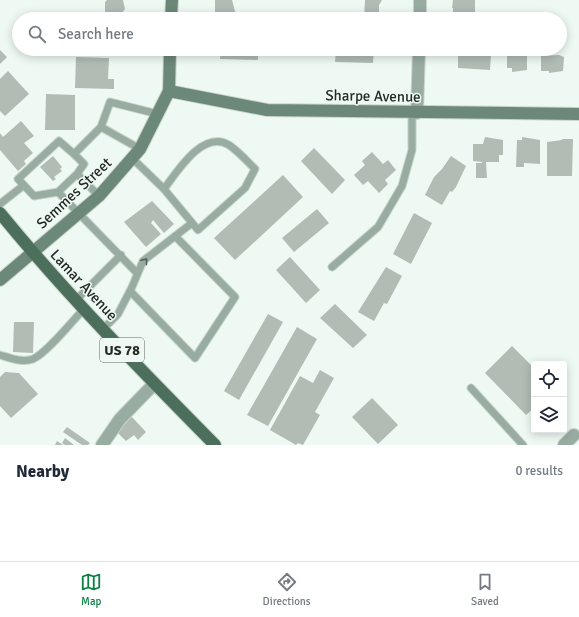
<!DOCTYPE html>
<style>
:root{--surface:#fff;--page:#f2f2f3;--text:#1f2937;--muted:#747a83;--line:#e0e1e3;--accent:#0b8043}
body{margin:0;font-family:Signika,sans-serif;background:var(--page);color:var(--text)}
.controls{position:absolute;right:12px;bottom:12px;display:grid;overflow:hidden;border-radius:4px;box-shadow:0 2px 10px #0003}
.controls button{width:36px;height:36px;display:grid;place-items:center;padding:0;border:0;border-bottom:1px solid var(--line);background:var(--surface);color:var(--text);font:20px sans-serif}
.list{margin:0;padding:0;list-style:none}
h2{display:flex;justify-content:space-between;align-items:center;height:52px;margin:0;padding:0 16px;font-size:17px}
h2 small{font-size:13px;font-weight:400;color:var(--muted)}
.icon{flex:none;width:22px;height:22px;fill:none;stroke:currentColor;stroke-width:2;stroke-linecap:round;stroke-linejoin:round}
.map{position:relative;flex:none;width:579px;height:445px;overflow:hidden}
.search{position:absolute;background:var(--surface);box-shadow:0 2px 10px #0003;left:12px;right:12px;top:12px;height:44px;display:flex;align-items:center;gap:10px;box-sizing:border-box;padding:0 14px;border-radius:22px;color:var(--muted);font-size:15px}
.sheet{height:116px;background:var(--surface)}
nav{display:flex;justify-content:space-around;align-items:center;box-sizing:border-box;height:56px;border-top:1px solid var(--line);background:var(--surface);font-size:11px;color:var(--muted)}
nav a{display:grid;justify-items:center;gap:2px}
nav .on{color:var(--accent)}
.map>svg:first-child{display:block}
.building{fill:#b1bcb5}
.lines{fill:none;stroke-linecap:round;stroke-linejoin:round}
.lane-casing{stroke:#c9d4cd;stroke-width:9}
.street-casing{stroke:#c9d4cd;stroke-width:14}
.secondary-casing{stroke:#c9d4cd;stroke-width:14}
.primary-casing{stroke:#c9d4cd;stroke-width:14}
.lane{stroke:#99aca1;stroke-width:7}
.street{stroke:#99aca1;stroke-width:12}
.secondary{stroke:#6c8878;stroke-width:12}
.primary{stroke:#4c6f5b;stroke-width:12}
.oneway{stroke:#535e58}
.labels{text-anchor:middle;stroke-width:3;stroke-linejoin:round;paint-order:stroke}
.shield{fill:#edf9f2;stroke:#616864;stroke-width:1}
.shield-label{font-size:14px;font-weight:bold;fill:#252a27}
.street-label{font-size:15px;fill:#252a27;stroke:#edf9f2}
</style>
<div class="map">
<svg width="579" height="445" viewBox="0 0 579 445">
<rect width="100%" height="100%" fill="#edf9f2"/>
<path class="building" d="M 107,0 L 123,0 L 125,9 L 122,13 L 105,13 L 105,2 Z
M 215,0 L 232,0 L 236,15 L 217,16 L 215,14 Z
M 365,0 L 382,0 L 379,5 L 379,18 L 364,18 Z
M 453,0 L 475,0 L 475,17 L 453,14 L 453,8 L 452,8 Z
M 221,49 L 258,49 L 258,60 L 220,59 Z
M 336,49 L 374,49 L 373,63 L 335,62 Z
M 509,49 L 527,49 L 527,70 L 512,72 L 512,68 L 507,68 L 507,54 L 509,54 Z
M 0,50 L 7,57 L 0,64 Z
M 458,53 L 491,54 L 490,70 L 458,68 Z
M 559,55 L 564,57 L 563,71 L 549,73 L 549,71 L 541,71 L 541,56 Z
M 76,57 L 109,58 L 108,79 L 114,79 L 114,89 L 75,88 Z
M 8,71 L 29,94 L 5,116 L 0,111 L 0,79 Z
M 46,94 L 75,95 L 75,130 L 45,130 Z
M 21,121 L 34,136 L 24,143 L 33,153 L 24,161 L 26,164 L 18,171 L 0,150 L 0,133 L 3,137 Z
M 485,137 L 503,140 L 503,155 L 499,155 L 499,162 L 486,162 L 487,178 L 476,178 L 476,163 L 482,163 L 482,162 L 473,161 L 473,144 L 483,144 Z
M 522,137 L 540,140 L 540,164 L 524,163 L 524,167 L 516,167 L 517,140 L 522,140 Z
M 562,139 L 573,139 L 572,176 L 547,176 L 547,142 L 562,140 Z
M 314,148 L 345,180 L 332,194 L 301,161 Z
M 372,152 L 383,164 L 388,160 L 396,170 L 385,180 L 388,184 L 379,193 L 368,181 L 363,185 L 354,175 L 365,165 L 362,161 Z
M 53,156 L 62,167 L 60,169 L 62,171 L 54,177 L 56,179 L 53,181 L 40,167 Z
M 451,156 L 466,166 L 456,187 L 452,192 L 450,191 L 442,205 L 425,195 L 434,177 L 442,169 Z
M 283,175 L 303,197 L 235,260 L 214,238 Z
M 152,201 L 174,224 L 164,233 L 153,220 L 151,223 L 161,234 L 146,247 L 124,222 Z
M 317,209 L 329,223 L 294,252 L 282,238 Z
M 414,213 L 432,223 L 411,264 L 393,254 Z
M 290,257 L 320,290 L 306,303 L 276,270 Z
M 386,267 L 402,276 L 387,304 L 384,303 L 374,321 L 358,312 Z
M 335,304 L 367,335 L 353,348 L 320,318 Z
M 268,314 L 283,322 L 239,400 L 224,391 Z
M 14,322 L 34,322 L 33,353 L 13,352 Z
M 297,327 L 317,339 L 268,426 L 247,415 Z
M 512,346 L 534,368 L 534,408 L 526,415 L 485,373 Z
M 320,370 L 334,378 L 315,412 L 320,415 L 303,445 L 298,443 L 296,445 L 270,430 L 300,376 L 313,383 Z
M 5,372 L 19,373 L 38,394 L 11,418 L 0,406 L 0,377 Z
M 372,398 L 398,425 L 378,444 L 352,417 Z
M 131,416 L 146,432 L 138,440 L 134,435 L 126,441 L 116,431 Z
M 67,427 L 90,443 L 88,445 L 82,445 L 63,432 Z
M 65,438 L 74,445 L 65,445 L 62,443 Z
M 57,441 L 63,445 L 55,445 Z"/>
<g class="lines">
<defs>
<path id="lane" d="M 140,149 L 101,127 L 110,102 L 158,114
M 74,154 L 84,164 L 77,174 L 58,192 L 34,196 L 18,179 L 59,141 L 74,154 L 101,127
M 133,159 L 164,189 C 177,172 203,129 229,145 C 238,151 247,161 255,169 L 245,188 L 198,230 L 164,189
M 77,174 L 99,196
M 58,192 L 137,273
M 0,204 L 24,185
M 332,267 L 378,227 L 402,186 L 412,150 L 412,113
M 130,291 L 195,358 L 235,297 L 175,236
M 76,300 L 121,255
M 103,329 L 118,314 L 132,287 L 143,261 L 192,223
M 0,355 C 10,358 23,363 33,359 C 47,353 72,321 84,309
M 471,388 L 523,445"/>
<path id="street" d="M 420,19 L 420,0
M 417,113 L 419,49
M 102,445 L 120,419 L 154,384
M 564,445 L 574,435"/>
<path id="secondary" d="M 171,19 L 172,0
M 169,91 L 267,110 L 579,114
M 0,280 L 99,196 L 140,149 L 169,91 L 170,49"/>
<path id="primary" d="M 0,213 C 67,295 141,370 215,445"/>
</defs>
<use href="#lane" class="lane-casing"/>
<use href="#street" class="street-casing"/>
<use href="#secondary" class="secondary-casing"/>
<use href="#primary" class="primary-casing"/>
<use href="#lane" class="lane"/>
<use href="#street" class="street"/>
<use href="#secondary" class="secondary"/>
<use href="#primary" class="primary"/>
</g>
<defs><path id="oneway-chevron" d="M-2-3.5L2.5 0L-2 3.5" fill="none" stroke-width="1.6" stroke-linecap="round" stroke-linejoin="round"/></defs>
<use class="oneway" href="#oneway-chevron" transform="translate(145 261) rotate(-50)"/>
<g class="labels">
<rect class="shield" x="100" y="338" width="44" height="24" rx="3"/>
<g class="shield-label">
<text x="122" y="355">US 78</text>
</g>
<g class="street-label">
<text transform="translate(373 96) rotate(1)" y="5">Sharpe Avenue</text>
<text transform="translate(74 193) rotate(-43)" y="5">Semmes Street</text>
<text transform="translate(84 285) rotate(47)" y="5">Lamar Avenue</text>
</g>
</g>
</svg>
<div class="controls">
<button><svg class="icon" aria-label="locate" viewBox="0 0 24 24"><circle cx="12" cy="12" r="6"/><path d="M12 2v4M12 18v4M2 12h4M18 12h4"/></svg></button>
<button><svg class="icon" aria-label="layers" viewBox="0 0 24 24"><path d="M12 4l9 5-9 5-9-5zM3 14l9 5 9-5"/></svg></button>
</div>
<div class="search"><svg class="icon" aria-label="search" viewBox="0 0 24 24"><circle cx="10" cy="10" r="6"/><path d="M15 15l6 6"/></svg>Search here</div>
</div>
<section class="sheet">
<h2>Nearby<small>0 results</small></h2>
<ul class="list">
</ul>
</section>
<nav>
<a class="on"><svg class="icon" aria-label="map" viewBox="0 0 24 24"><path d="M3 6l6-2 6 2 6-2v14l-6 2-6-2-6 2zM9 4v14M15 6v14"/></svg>Map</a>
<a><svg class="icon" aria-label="directions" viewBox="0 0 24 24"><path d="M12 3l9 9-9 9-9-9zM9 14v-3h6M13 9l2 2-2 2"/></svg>Directions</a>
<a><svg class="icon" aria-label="saved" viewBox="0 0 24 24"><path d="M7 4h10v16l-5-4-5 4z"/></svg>Saved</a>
</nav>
